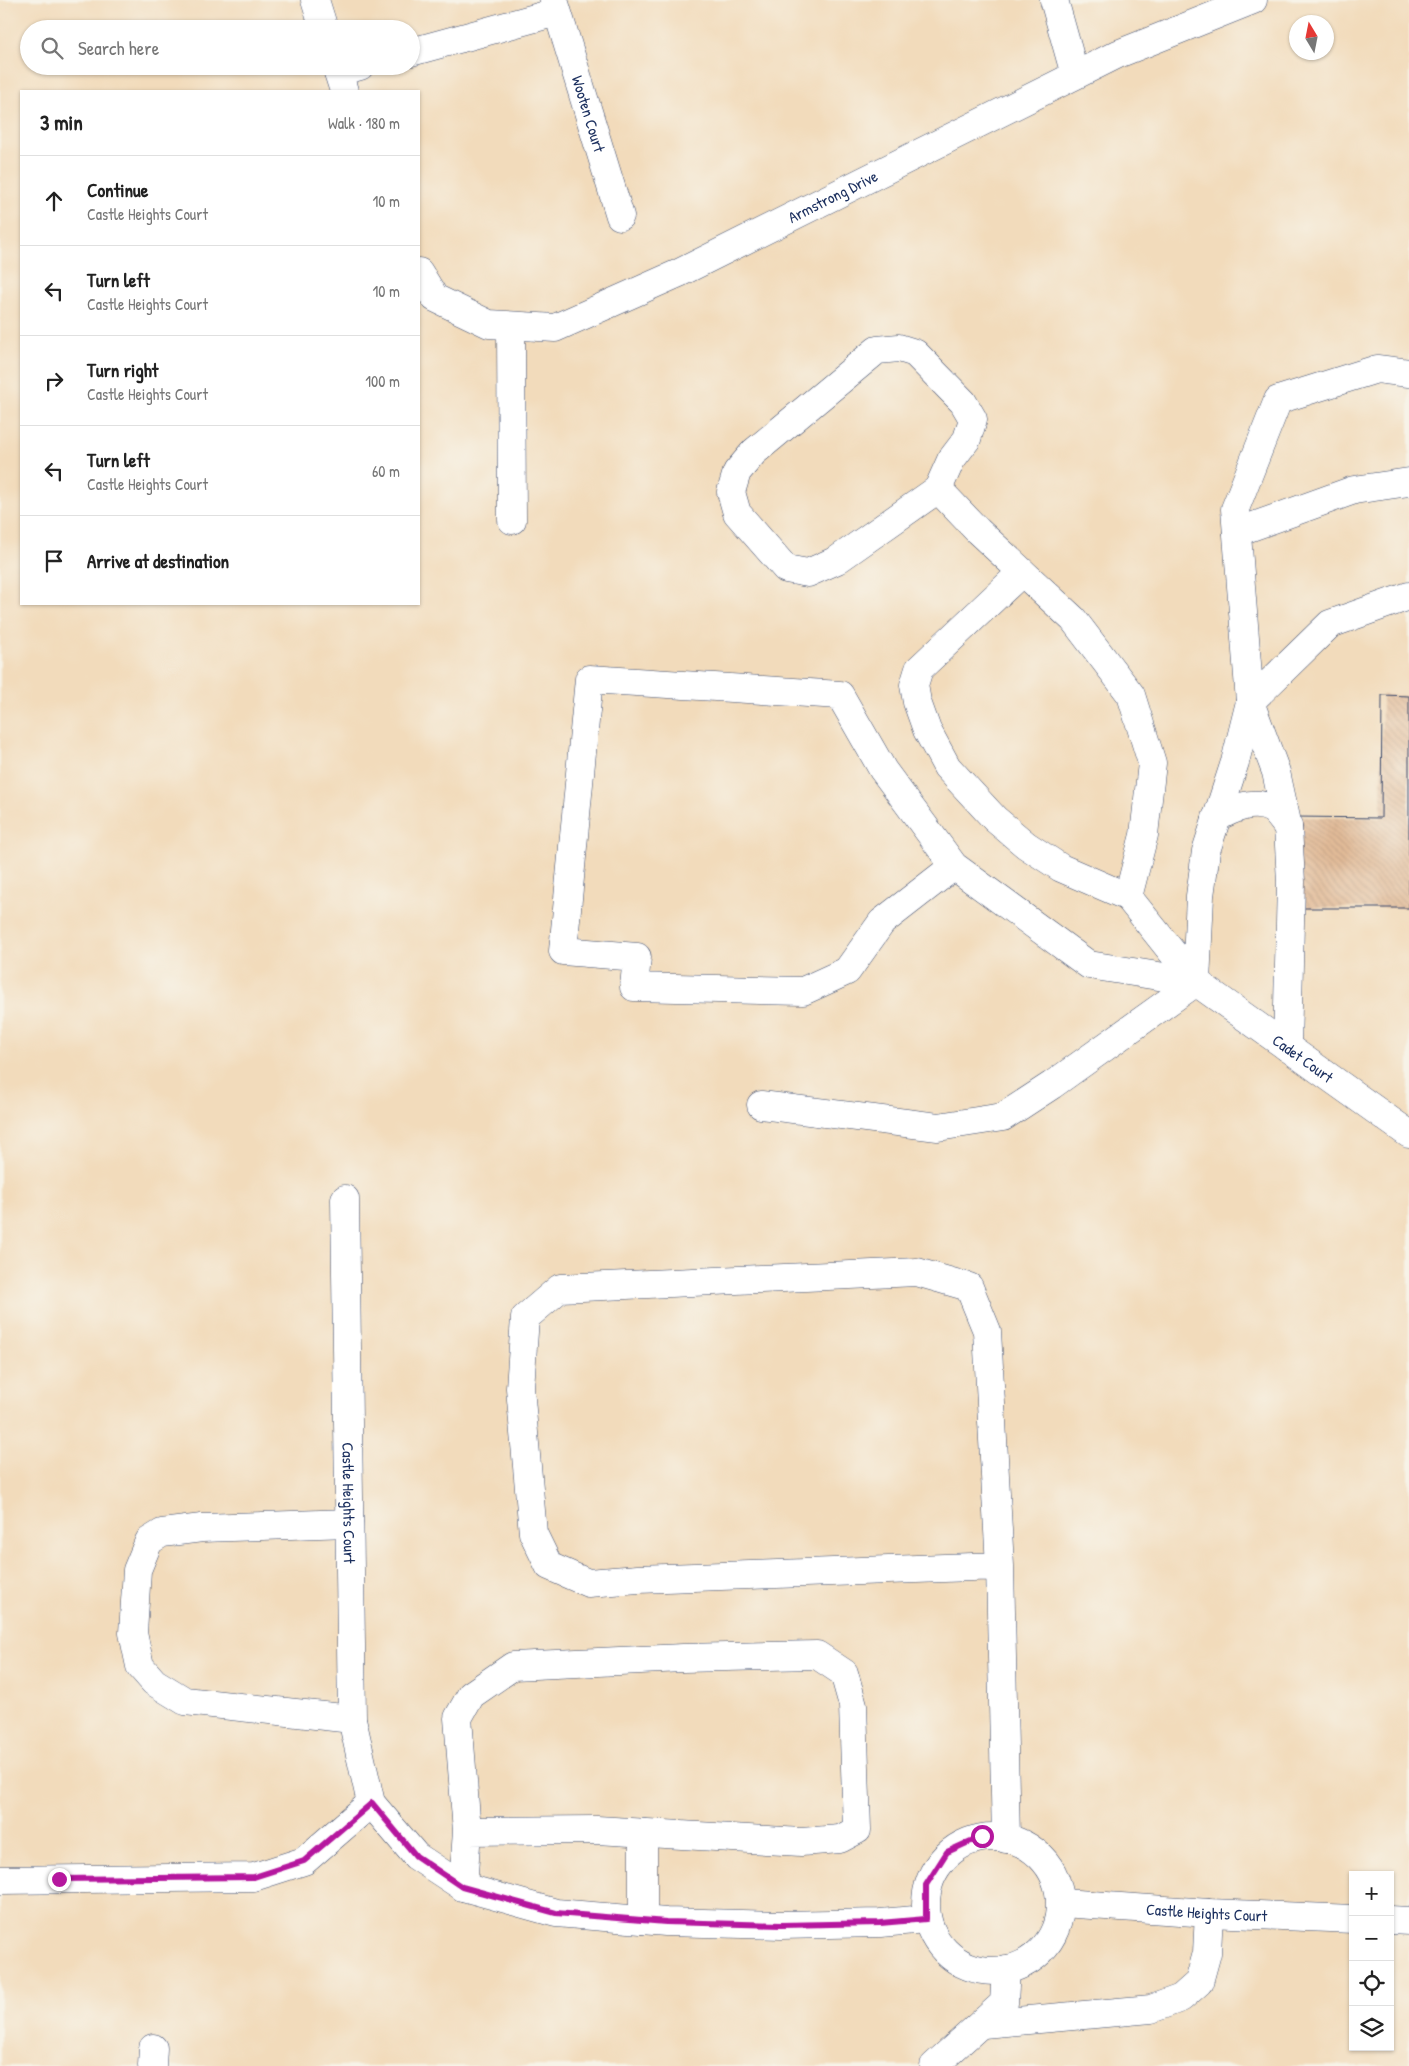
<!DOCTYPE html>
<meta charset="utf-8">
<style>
:root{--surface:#fff;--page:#f6f6f6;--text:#222;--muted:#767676;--line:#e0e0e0}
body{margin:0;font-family:"Patrick Hand",sans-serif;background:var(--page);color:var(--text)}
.controls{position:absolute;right:15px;bottom:15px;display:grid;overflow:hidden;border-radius:0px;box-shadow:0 1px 4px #0004}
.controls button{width:45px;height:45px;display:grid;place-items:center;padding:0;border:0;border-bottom:1px solid var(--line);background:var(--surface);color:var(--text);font:25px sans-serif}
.compass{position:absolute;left:1289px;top:15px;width:45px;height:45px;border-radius:50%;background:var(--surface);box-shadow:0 1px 4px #0004;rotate:350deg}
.stop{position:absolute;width:15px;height:15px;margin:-11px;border:4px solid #b5179e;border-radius:50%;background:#fff}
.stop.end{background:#b5179e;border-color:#fff;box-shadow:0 1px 5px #0008}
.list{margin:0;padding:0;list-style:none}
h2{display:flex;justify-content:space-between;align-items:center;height:65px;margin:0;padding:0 20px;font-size:21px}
h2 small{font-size:16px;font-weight:400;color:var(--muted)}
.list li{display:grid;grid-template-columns:32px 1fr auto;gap:15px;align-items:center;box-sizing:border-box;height:90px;padding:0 20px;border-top:1px solid var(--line)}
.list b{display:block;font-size:19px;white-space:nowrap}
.list p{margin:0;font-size:16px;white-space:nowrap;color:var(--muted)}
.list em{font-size:16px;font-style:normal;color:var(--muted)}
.icon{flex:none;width:28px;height:28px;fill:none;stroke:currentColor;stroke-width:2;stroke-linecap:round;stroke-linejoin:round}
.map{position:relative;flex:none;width:1409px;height:2066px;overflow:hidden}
.search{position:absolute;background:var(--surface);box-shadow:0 1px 4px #0004;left:20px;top:20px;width:400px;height:55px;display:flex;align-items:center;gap:12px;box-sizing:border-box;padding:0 18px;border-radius:28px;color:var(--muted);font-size:19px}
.panel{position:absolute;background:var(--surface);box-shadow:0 1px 4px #0004;left:20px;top:90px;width:400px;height:515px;border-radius:0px}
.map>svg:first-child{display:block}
.building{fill:url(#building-back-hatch)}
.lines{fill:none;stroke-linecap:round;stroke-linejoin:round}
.minor-casing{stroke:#3b496c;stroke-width:29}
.minor{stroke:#fff;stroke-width:28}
.route{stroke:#b5179e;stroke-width:6}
.labels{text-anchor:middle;stroke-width:4;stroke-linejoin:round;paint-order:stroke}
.street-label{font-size:16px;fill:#1b2f5e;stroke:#f7f3e8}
</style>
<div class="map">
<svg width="1409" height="2066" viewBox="0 0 1409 2066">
<defs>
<pattern id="building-back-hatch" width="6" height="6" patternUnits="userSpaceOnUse" patternTransform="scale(1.25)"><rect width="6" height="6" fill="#e2bb98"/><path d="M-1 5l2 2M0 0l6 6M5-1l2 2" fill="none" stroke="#c1a185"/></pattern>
</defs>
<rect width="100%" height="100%" fill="#f7f3e8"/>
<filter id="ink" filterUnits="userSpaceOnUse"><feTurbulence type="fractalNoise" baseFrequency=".02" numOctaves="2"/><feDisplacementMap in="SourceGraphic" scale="10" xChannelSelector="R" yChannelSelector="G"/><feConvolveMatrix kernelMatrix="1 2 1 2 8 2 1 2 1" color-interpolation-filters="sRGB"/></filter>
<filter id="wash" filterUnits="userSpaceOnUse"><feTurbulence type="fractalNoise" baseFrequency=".0096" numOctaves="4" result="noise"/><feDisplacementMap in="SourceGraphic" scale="20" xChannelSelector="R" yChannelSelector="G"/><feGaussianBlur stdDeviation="1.12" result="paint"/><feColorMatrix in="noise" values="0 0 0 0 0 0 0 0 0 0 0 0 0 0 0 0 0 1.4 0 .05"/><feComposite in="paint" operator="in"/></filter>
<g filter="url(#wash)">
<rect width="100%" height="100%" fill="#f2dbbb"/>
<g id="blocks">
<path class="building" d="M 1382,695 L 1409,696 L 1409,908 L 1295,908 L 1296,817 L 1381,818 Z"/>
</g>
</g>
<g filter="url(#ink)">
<use href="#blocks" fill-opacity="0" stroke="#3b496c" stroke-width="1"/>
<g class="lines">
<defs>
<g id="minor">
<path d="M 315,0 L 324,29"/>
<path id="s1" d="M 554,0 L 620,216"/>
<path d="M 1054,0 L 1075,75"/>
<path d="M 411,52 L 557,12"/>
<path d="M 336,66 L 344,91"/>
<path d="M 338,72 L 360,66"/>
<path id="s2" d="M 419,272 L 435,298 L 489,324 L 555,328 L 679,273 L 1118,54 L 1253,0"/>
<path d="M 511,326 L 512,520"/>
<path d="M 1409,373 L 1377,369 L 1278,400 L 1235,509 L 1250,702 L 1330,624 L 1409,596"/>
<path id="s3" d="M 938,489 L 837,560 L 808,573 L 786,569 L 737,513 L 731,492 L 737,472 L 754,452 L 877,350 L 899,348 L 915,353 L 963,402 L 973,419 L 967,439 L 951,460 L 938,489 L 978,531 L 1073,619 L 1131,695 L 1152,763 L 1144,835 L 1128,897 L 1196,982 L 1409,1134"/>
<path d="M 1237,532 L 1354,490 L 1409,482"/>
<path d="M 1022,572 L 919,669 L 914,685 L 917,702 L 927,730 L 947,767 L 995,819 L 1026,845 L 1061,868 L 1128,897"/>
<path d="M 1250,702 L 1276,772 L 1288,827 L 1291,882 L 1287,1047"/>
<path d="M 1216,818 C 1232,809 1253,799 1272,809 C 1278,813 1283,822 1288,827"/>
<path d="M 954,866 L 882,922 L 847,971 L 803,991 L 634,987 L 637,957 L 563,951 L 589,679 L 840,695 L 883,770 L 954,866 L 1089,965 L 1196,982"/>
<path d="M 1196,982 L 1200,896 L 1206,851 L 1235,762 L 1250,702"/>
<path d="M 761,1105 L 938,1127 L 1003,1117 L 1052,1085 L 1196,982"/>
<path id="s4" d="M 345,1199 L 352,1719 L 371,1803 L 416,1856 L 463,1887 L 556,1913 L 666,1922 L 781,1925 L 880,1923 L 926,1919"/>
<path d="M 349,1523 L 202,1528 L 162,1533 L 149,1541 L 137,1570 L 133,1633 L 140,1666 L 154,1682 L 185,1701 L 352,1719"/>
<path d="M 1000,1566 L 638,1579 L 588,1583 L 549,1566 L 533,1533 L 520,1388 L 525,1318 L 560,1288 L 917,1272 L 969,1287 L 987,1331 L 1000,1566 L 1006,1839"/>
<path d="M 643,1833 L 643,1920"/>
<circle cx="993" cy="1904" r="67"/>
<path d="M 0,1880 L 254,1877 L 304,1861 L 371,1803"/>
<path d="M 463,1887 L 467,1831 L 458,1718 L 471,1695 L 513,1666 L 683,1658 L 817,1655 L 844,1673 L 853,1705 L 857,1830 L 840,1839 L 801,1842 L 597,1830 L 467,1831"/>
<path id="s5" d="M 1062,1903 L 1209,1913 L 1353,1919"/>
<path d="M 1390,1920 L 1409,1921"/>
<path d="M 983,2024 L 1151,2009 L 1181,1998 L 1199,1982 L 1207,1953 L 1209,1913"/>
<path d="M 152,2066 L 153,2048"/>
<path d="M 934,2066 L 1004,2003 L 1006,1969"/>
</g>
</defs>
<use href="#minor" class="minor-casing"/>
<use href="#minor" class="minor"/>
</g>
</g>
<g class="lines" filter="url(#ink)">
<path class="route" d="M 59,1879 L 254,1877 L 304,1861 L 372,1803 L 416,1856 L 462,1887 L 556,1913 L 666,1922 L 781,1925 L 880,1923 L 926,1919 L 926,1885 L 947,1852 L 982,1836"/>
</g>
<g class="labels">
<g class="street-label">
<text dy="6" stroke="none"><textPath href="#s1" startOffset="119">Wooten Court</textPath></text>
<text dy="6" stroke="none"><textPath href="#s2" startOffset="464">Armstrong Drive</textPath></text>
<text dy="6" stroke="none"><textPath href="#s3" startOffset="1418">Cadet Court</textPath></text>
<text dy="6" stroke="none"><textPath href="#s4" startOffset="304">Castle Heights Court</textPath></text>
<text dy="6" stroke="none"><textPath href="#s5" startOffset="145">Castle Heights Court</textPath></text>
</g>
</g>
</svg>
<div class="controls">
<button>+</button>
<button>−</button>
<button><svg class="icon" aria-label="locate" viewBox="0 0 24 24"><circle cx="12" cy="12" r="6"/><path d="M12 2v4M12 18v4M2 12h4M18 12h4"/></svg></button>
<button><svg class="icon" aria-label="layers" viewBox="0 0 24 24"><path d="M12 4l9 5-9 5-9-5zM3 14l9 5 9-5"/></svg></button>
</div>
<svg class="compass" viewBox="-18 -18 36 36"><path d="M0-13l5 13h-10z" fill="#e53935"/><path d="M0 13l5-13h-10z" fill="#767676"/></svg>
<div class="stop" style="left:982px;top:1836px"></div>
<div class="stop end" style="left:59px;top:1879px"></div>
<div class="search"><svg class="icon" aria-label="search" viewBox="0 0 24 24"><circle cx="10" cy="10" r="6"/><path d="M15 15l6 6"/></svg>Search here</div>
<section class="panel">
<h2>3 min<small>Walk · 180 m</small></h2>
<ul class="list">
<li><svg class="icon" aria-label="ahead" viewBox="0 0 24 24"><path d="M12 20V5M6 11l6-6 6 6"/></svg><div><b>Continue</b><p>Castle Heights Court</p></div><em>10 m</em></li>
<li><svg class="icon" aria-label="left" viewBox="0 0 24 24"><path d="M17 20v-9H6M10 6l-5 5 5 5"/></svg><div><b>Turn left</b><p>Castle Heights Court</p></div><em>10 m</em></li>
<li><svg class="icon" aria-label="right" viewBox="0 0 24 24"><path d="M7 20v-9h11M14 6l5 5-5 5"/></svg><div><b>Turn right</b><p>Castle Heights Court</p></div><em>100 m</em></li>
<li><svg class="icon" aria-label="left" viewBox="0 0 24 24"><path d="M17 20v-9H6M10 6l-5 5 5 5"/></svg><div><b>Turn left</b><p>Castle Heights Court</p></div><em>60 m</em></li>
<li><svg class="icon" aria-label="arrive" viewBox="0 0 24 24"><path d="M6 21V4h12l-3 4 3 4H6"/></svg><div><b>Arrive at destination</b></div></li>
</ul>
</section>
</div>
